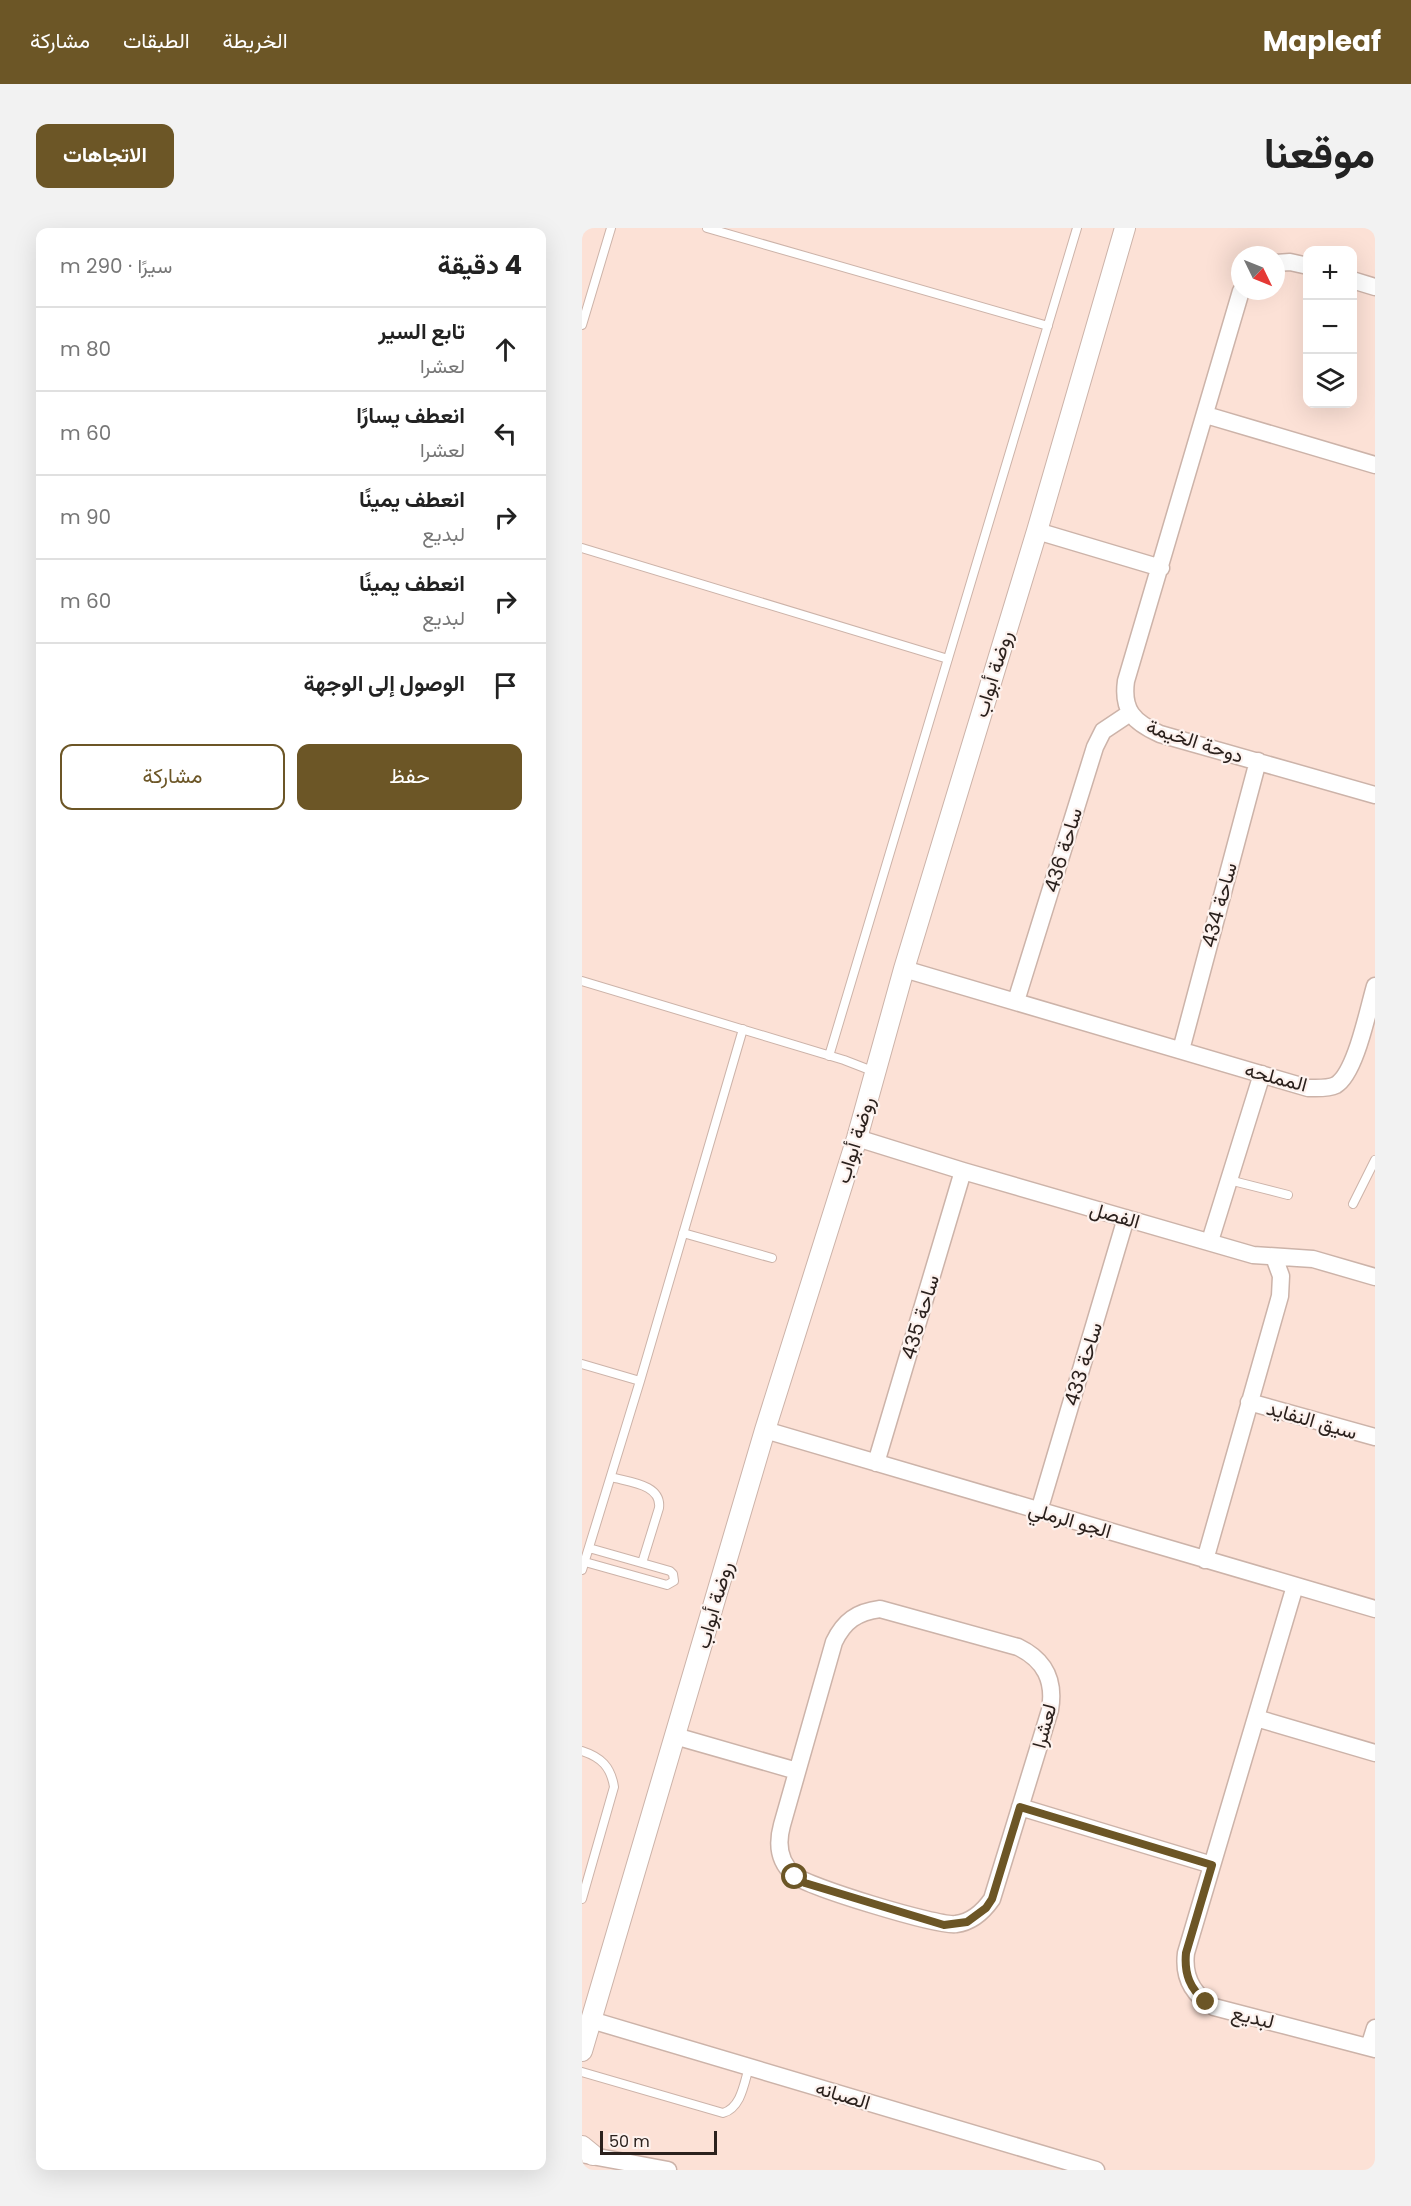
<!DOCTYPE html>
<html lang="ar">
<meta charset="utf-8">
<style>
:root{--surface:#fff;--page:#f2f2f2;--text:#222;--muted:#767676;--line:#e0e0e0;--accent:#6c5626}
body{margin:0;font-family:Poppins,Vazirmatn,sans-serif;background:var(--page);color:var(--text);direction:rtl}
.controls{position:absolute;right:18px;top:18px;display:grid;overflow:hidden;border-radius:12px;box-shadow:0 6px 24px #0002}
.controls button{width:54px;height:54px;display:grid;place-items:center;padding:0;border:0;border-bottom:2px solid var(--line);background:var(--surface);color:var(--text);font:30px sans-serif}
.compass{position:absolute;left:649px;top:18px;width:54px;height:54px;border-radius:50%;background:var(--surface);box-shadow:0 6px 24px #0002;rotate:133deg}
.scale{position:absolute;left:18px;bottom:15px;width:117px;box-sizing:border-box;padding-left:6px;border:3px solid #2b211d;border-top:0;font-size:16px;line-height:21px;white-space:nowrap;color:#2b211d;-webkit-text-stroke:4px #fdf2ee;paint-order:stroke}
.stop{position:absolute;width:18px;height:18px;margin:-14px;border:4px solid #6c5626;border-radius:50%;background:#fff}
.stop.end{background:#6c5626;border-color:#fff;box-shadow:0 2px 6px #0008}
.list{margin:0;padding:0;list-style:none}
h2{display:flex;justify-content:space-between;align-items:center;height:78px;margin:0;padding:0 24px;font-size:26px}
h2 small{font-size:20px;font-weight:400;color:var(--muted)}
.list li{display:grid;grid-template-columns:39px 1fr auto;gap:18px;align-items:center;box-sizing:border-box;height:84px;padding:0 24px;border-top:2px solid var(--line)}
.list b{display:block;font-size:22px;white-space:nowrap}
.list p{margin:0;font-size:20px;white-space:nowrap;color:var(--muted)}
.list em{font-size:20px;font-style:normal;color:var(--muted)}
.actions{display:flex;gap:12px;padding:18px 24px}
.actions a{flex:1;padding:14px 0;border:2px solid var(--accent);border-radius:12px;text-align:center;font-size:21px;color:var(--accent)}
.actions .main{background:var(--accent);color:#fff}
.icon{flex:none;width:33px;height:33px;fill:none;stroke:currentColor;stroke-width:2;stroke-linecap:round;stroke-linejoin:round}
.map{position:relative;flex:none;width:793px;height:1942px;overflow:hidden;direction:ltr;border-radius:12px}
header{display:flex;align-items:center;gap:36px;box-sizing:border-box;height:84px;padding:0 30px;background:var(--accent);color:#fff}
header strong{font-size:28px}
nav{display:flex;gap:33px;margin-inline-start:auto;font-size:21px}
.intro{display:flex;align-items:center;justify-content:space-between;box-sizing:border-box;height:144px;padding:0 36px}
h1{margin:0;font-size:42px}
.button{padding:15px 27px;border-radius:12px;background:var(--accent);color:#fff;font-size:21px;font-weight:700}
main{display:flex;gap:36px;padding:0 36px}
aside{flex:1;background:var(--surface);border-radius:12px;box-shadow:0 6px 24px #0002}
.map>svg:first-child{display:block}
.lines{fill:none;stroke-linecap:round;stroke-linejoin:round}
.service-casing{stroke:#ccb3a9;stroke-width:10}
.minor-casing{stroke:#ccb3a9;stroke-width:19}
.tertiary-casing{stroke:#ccb3a9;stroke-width:22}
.service{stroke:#fff;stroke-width:8}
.minor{stroke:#fff;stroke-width:16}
.tertiary{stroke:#fff;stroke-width:20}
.route{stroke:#6c5626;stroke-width:8}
.labels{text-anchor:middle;stroke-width:4.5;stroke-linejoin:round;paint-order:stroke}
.street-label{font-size:20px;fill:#2b211d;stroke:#fdf2ee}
</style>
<header>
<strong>Mapleaf</strong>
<nav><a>الخريطة</a><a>الطبقات</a><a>مشاركة</a></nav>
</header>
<div class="intro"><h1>موقعنا</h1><a class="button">الاتجاهات</a></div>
<main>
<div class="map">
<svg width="793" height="1942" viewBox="0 0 793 1942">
<rect width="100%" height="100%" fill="#fce1d6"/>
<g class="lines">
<defs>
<path id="service" d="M 125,0 L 466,98
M 0,97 L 29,0
M 0,320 L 366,431
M 0,753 L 262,832 L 293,844
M 247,828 L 495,0
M 647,952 L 706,967
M 771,976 L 793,932
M 101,1005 L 190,1030
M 0,1136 L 58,1153
M 29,1249 C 46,1254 80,1256 77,1280 L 60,1335
M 3,1334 L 85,1357 L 92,1353 L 91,1346 L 88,1343 L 7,1320
M 0,1342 L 58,1153 L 161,801
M 0,1523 C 19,1529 29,1539 32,1559 L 0,1671
M 0,1844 L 141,1885 C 159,1880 162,1856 167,1839"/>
<path id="minor" d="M 694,35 L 708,34 L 726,38
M 770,52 L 793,59
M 659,63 L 544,453 C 540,482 551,494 578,506 L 793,567
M 624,187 L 793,237
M 455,303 L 579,340
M 322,741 L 726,860 C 735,860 746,861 754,857 C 774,845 786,781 793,758
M 434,773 L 513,519 L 521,503 L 548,485
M 599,822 L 676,533
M 275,910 L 381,943 L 671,1027 L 731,1031 L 793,1049
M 628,1013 L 680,846
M 667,1174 L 793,1209
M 183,1202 L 793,1381
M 294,1235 L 381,943
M 457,1283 L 544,990
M 623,1332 L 698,1068 L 699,1048 L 692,1029
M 713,1358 L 604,1725 C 601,1749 611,1767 632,1779 L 793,1821
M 298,1381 L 436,1419 C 463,1432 473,1453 468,1482 L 410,1671 C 401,1684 390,1694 374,1696 C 357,1699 223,1658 212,1647 C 196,1633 195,1615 200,1597 L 252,1414 C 262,1393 275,1384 298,1381 Z
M 674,1490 L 793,1525
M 93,1508 L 215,1543
M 438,1579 L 630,1637
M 9,1792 L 514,1942
M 787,1819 L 793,1800
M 0,1926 L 86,1942"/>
<path id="tertiary" d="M 0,1823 L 183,1202 L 275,910 L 322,741 L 455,303 L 543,0
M 0,1918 L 11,1927"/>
</defs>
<use href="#service" class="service-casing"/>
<use href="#minor" class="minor-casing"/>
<use href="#tertiary" class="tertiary-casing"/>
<use href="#service" class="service"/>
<use href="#minor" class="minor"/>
<use href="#tertiary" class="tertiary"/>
</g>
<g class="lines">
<path class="route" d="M 213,1649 L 223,1655 L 362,1697 L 385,1694 L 404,1680 L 410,1671 L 438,1579 L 630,1637 L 604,1725 C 602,1746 608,1761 624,1774"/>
</g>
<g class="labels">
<g class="street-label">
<text transform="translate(411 446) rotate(-73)" y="7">روضة أبواب</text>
<text transform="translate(613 513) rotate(18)" y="7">دوحة الخيمة</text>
<text transform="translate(481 622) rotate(-73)" y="7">ساحة 436</text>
<text transform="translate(637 677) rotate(-75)" y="7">ساحة 434</text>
<text transform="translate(694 849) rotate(15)" y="7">المملحه</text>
<text transform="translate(273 912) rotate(-73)" y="7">روضة أبواب</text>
<text transform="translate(533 987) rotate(16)" y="7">الفصل</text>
<text transform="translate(338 1089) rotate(-73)" y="7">ساحة 435</text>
<text transform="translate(501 1136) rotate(-73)" y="7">ساحة 433</text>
<text transform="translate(730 1192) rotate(16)" y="7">سيق النفايد</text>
<text transform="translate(488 1292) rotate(16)" y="7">الجو الرملي</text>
<text transform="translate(132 1377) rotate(-74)" y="7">روضة أبواب</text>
<text transform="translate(462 1498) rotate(-75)" y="7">لعشرا</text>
<text transform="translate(671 1789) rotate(14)" y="7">لبديع</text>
<text transform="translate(261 1867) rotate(17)" y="7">الصبانه</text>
</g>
</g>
</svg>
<div class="controls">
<button>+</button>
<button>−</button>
<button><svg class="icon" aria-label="layers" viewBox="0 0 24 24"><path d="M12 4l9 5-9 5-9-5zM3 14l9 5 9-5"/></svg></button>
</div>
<svg class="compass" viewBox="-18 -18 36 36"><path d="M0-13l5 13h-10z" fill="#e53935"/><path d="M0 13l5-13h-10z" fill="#767676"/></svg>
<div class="scale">50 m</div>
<div class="stop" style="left:213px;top:1649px"></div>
<div class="stop end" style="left:624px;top:1774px"></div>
</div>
<aside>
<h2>4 دقيقة<small>سيرًا · 290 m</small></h2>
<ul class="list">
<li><svg class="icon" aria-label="ahead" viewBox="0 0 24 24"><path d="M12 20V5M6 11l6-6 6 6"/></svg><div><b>تابع السير</b><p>لعشرا</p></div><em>80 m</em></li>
<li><svg class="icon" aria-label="left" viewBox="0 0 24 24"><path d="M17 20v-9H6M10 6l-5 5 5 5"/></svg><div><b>انعطف يسارًا</b><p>لعشرا</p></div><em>60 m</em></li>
<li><svg class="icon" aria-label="right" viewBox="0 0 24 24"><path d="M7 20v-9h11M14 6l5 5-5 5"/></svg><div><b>انعطف يمينًا</b><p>لبديع</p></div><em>90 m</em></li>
<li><svg class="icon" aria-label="right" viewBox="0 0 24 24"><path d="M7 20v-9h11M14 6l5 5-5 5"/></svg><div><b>انعطف يمينًا</b><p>لبديع</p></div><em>60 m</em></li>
<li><svg class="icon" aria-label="arrive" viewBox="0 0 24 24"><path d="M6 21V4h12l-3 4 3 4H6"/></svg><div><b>الوصول إلى الوجهة</b></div></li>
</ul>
<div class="actions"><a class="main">حفظ</a><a>مشاركة</a></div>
</aside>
</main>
